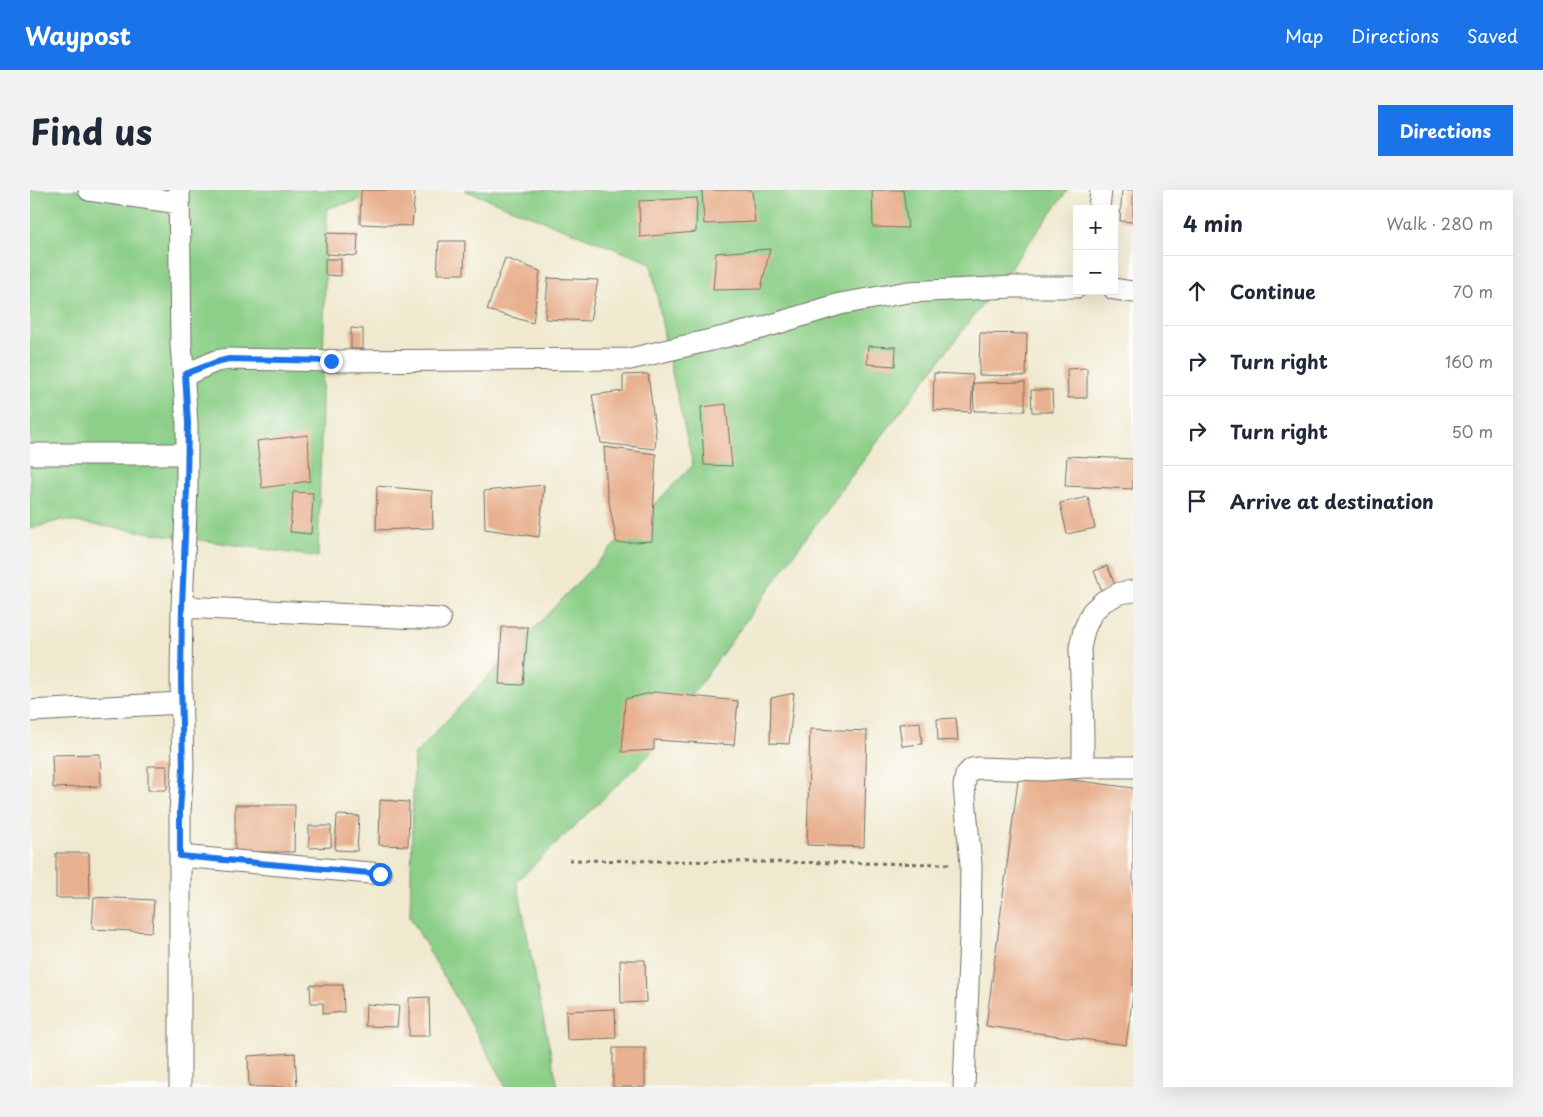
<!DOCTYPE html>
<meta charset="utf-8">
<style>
:root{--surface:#fff;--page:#f2f2f3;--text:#1f2937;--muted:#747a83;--line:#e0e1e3;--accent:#1a73e8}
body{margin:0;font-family:"Playpen Sans",sans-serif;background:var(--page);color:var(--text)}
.controls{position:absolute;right:15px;top:15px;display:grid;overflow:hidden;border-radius:0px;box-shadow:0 5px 20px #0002}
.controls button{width:45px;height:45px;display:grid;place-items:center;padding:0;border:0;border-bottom:1px solid var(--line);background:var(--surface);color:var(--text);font:25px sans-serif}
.stop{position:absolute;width:15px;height:15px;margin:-11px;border:4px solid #1a73e8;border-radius:50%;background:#fff}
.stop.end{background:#1a73e8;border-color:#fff;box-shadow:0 1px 5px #0008}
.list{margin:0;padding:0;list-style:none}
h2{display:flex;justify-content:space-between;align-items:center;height:65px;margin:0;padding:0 20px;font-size:21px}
h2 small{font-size:16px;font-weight:400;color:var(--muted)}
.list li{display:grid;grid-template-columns:32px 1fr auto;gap:15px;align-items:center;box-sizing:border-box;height:70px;padding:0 20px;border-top:1px solid var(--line)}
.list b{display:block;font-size:19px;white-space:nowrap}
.list em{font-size:16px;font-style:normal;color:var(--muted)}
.icon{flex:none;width:28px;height:28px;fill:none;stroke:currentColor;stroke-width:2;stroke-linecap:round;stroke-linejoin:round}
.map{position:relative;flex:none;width:1103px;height:897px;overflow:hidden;border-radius:0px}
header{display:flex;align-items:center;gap:30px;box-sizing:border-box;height:70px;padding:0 25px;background:var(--accent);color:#fff}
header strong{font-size:24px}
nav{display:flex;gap:28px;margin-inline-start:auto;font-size:18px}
.intro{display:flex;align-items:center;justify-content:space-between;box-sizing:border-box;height:120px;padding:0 30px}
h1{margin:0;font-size:35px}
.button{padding:12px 22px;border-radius:0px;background:var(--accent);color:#fff;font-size:18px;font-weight:700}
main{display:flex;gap:30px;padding:0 30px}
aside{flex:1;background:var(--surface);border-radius:0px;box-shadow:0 5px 20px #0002}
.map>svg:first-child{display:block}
.green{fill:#8ccf88;stroke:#5c7d5a}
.building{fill:#e8b08e}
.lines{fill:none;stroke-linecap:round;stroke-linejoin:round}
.minor-casing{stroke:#706e64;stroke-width:23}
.path{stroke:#706e64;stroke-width:3;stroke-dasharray:4 4;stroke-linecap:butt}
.minor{stroke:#fff;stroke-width:21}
.route{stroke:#1a73e8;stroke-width:6}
</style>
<header>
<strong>Waypost</strong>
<nav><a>Map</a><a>Directions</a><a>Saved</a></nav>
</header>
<div class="intro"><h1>Find us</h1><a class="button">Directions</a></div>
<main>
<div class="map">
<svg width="1103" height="897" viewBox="0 0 1103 897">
<rect width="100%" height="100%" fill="#fdfcf7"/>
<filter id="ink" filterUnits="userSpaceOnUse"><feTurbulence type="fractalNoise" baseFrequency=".02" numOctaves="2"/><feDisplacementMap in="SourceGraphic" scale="10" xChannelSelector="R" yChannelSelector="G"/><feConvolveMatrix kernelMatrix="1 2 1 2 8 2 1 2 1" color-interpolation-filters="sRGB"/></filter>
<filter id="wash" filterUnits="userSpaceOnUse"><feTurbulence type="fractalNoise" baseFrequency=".0096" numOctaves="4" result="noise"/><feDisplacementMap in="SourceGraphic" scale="20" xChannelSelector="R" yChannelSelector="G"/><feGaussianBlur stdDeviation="1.12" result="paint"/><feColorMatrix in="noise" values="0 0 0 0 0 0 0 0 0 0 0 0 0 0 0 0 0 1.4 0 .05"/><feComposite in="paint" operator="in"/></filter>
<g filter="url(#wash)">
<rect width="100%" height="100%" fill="#f0e9cf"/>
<path class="green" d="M 0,0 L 374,0 L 297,18 L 288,367 L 31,330 L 0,339 Z
M 434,0 L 1038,0 L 975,85 L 807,305 L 645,529 L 624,550 L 624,560 L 487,691 L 510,813 L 528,897 L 474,897 L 473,890 L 380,727 L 384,565 L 548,392 L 663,275 L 637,161 L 621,73 Z"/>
<g id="blocks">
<path class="building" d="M 331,0 L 385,0 L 382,36 L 330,34 Z
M 672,0 L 722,0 L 725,32 L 674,34 Z
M 842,0 L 873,0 L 878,38 L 843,37 Z
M 1092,0 L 1103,0 L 1103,32 L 1090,31 Z
M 667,8 L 666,42 L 610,47 L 609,11 Z
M 296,43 L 328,44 L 327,66 L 296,64 Z
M 409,51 L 435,51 L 434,84 L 407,84 Z
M 740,59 L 731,99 L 683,100 L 686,63 Z
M 475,68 L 510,81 L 503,133 L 457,120 Z
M 295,69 L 311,69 L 311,86 L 295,85 Z
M 518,88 L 568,90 L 560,131 L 515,129 Z
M 321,138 L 333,139 L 333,159 L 321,159 Z
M 950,143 L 997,144 L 996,186 L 949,185 Z
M 838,156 L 866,157 L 865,176 L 837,174 Z
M 1057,178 L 1057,208 L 1038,208 L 1037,179 Z
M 904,183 L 943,185 L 941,222 L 903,220 Z
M 618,184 L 626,247 L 625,259 L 571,253 L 562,205 L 593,201 L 593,185 Z
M 995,192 L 995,221 L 944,221 L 943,193 Z
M 1001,200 L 1022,200 L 1023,222 L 1002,222 Z
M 696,214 L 702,276 L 674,275 L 671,217 Z
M 278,245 L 280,291 L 232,298 L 227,251 Z
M 574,257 L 626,264 L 622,351 L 587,353 L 577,302 Z
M 1037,266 L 1103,269 L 1103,299 L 1035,296 Z
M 514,295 L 509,347 L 455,339 L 454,301 Z
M 347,296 L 402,301 L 403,338 L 346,340 Z
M 263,302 L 283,303 L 281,344 L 260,342 Z
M 1058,307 L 1065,338 L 1037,344 L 1030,313 Z
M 1077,376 L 1085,395 L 1072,401 L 1064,381 Z
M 472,437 L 498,437 L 493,495 L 469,494 Z
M 625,502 L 708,511 L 704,555 L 624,550 L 624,560 L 592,562 L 595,509 Z
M 764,503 L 759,554 L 740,553 L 741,508 Z
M 926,528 L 928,550 L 908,551 L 907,529 Z
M 890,532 L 892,554 L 872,556 L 869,534 Z
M 780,539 L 837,541 L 834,657 L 777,655 Z
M 70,564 L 71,596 L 23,598 L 22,565 Z
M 118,576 L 137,576 L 137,600 L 118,600 Z
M 989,583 L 1103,598 L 1103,804 L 1096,855 L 956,836 Z
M 350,610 L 379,612 L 378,656 L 349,655 Z
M 205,615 L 265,615 L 264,662 L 205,662 Z
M 307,625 L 329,626 L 327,661 L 305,660 Z
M 279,636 L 301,636 L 301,657 L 279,658 Z
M 26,663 L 59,663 L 60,708 L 26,708 Z
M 64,707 L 124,710 L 122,742 L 62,739 Z
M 590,770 L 615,770 L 616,812 L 591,813 Z
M 280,795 L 313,795 L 314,822 L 293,824 L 293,813 L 281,813 Z
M 399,807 L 400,846 L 379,846 L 379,808 Z
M 336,814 L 369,816 L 367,837 L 335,836 Z
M 585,819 L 586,848 L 537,850 L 536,821 Z
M 583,858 L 615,858 L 615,897 L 583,897 Z
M 265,863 L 267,897 L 219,897 L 218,866 Z"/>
</g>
</g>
<g filter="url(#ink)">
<use href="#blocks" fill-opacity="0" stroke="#706e64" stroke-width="1"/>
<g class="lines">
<defs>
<path id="minor" d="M 59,0 L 149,13
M 149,0 L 151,154 L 157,233 L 157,298 L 152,417 L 151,491 L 153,578 L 150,621 L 150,897
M 1069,19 L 1071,0
M 1084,99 L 1103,102
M 155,185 L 186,171 L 199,169 L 301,171 L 600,169 L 732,138 L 810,114 L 878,102 L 983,97 L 1047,97
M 0,264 L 156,264
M 152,417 L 410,429
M 0,521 L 152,513
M 1053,577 L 1053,543 L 1050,458 L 1054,440 L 1062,422 L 1074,411 L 1090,403 L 1103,401
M 150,666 L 351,684
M 934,897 L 940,745 L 941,675 L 934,596 L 936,585 L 942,579 L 949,578 L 1014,580 L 1053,577 L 1103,577"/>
</defs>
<use href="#minor" class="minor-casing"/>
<path class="path" d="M 539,670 L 920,674"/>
<use href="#minor" class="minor"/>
</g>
</g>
<g class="lines" filter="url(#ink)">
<path class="route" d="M 301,171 L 199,169 L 186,172 L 155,184 L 158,233 L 157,298 L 152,417 L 151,491 L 153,578 L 150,621 L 150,666 L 350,684"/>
</g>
</svg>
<div class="controls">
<button>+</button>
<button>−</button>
</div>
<div class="stop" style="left:350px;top:684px"></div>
<div class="stop end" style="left:301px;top:171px"></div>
</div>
<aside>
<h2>4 min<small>Walk · 280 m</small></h2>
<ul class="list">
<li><svg class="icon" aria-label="ahead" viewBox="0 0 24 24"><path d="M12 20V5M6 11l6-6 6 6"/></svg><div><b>Continue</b></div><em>70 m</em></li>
<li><svg class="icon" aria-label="right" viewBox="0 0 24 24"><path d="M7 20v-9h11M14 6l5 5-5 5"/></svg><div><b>Turn right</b></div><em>160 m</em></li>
<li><svg class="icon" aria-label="right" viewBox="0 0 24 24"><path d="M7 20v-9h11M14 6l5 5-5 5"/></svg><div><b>Turn right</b></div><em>50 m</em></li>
<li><svg class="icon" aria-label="arrive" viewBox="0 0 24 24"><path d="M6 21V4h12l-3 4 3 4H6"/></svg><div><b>Arrive at destination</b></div></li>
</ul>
</aside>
</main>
